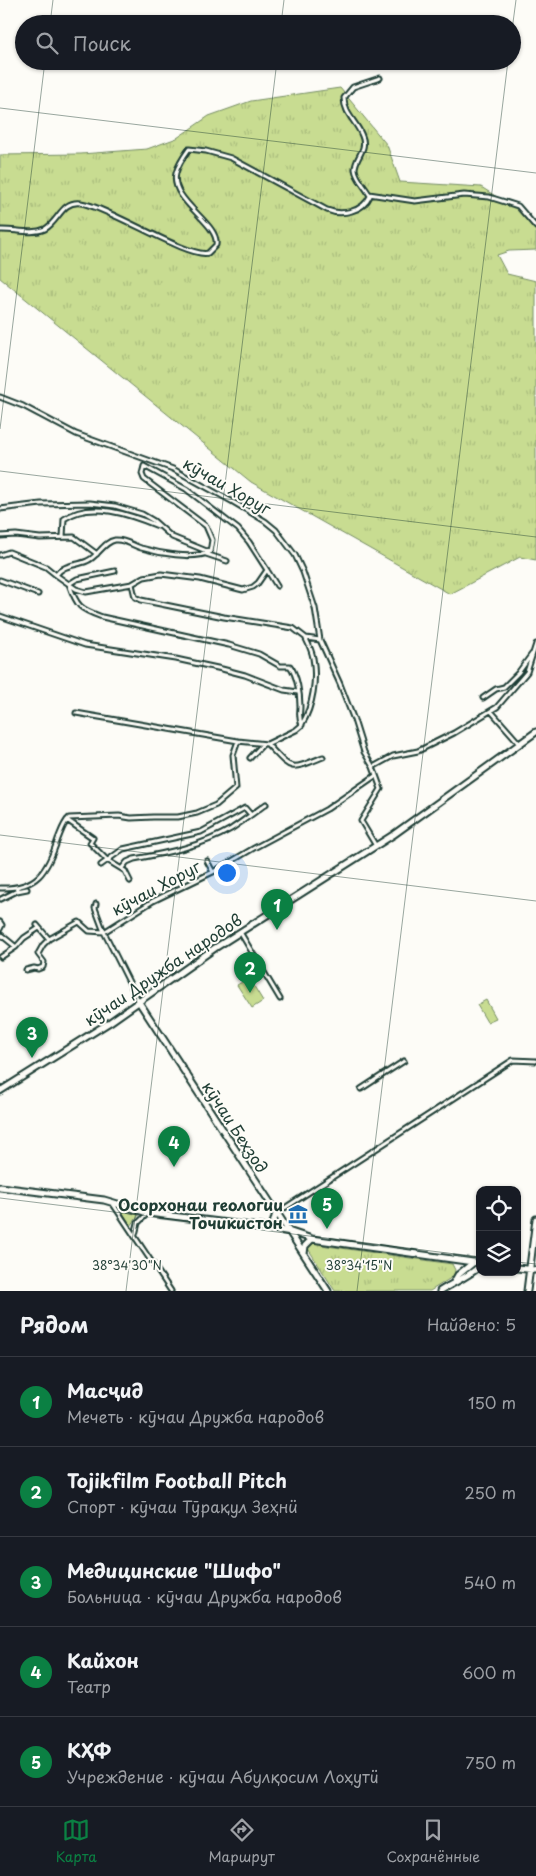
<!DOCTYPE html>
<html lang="ru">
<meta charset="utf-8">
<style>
:root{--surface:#171b24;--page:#242831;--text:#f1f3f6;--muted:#9ea1a6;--line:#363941;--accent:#0b8043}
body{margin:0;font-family:"Playpen Sans",sans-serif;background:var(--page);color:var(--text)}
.controls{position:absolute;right:15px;bottom:15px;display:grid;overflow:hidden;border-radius:10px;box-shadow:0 1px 4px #0004}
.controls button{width:45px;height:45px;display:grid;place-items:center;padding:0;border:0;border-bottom:1px solid var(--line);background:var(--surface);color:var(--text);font:25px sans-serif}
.you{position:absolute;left:226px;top:872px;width:18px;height:18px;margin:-12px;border:4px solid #fff;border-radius:50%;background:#1a73e8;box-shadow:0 0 0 8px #1a73e833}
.badge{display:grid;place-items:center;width:32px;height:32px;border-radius:50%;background:var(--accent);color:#fff;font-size:16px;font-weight:700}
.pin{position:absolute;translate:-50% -41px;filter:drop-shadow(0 1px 2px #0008)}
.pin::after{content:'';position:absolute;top:26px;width:18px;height:15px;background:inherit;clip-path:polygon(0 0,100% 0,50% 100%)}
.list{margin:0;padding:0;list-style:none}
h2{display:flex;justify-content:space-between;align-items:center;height:65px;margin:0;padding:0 20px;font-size:21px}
h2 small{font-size:16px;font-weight:400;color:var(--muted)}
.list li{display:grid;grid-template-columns:32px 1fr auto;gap:15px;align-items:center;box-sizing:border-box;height:90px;padding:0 20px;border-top:1px solid var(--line)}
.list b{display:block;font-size:19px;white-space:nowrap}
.list p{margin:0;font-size:16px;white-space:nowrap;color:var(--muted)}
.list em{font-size:16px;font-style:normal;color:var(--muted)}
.icon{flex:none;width:28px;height:28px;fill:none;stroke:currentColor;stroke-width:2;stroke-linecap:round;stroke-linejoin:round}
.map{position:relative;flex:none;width:536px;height:1291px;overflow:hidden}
.search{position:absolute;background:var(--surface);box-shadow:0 1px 4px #0004;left:15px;right:15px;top:15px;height:55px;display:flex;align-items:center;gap:12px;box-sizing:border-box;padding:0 18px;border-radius:28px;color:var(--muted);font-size:19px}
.sheet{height:515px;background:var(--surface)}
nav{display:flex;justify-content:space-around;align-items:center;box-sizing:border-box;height:70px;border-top:1px solid var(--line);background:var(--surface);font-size:14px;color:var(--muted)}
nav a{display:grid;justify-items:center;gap:2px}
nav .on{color:var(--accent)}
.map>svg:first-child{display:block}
.grass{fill:#c8dc91;stroke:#748c62}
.park{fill:url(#park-tufts);stroke:#748c62}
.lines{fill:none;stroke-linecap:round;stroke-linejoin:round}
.street-casing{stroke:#1f3d34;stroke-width:7}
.secondary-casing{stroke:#1f3d34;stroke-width:9}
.street{stroke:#fdfcf7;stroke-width:3}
.secondary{stroke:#fdfcf7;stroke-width:5}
.ticks{fill:none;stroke:#1f3d34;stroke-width:1;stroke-opacity:0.45}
.labels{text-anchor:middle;stroke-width:4;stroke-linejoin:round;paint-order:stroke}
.street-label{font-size:16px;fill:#1f3d34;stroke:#fdfcf7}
.poi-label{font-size:16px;font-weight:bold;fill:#1f3d34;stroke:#fdfcf7;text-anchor:end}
.ticks-label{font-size:12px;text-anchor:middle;fill:#1f3d34;stroke:#fdfcf7;stroke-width:4;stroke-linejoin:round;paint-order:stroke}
</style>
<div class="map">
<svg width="536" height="1291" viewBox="0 0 536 1291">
<defs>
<pattern id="park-tufts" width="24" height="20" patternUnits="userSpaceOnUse" patternTransform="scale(1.25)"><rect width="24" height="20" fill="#c8dc91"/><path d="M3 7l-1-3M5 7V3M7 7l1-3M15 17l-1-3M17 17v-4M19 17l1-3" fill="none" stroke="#abbe7e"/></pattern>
</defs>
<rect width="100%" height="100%" fill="#fdfcf7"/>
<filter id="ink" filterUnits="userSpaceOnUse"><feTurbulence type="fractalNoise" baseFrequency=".02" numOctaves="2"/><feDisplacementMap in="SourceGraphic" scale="10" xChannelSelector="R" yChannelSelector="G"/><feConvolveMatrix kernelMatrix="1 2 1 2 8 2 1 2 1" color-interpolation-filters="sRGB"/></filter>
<g filter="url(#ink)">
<path class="grass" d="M 249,978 L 263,1001 L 252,1008 L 237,985 Z
M 486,1000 L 496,1018 L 487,1022 L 477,1005 Z
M 122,1211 L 139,1215 L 131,1226 Z"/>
<path class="park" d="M 340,88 L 387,145 L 400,182 L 481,187 L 516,209 L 536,231 L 536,250 L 509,251 L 497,255 L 507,274 L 536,281 L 536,560 L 520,557 L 450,594 L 251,482 L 0,278 L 0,155 L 81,154 L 147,149 L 177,138 L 209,116 L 251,101 Z
M 312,1242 L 327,1246 L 452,1264 L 455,1270 L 454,1276 L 430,1291 L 335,1291 L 307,1247 Z"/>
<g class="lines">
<defs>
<path id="street" d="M 369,194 L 415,201 L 464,195 L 489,197 L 518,206 L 536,227
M 0,230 C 14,229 32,235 45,229 C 59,221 62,200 81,203 C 108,207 190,259 208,253 L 216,245 C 220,223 169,201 176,173 C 178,165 184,156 189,149 L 206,151 L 231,158 L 327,210 C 341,216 363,212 370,196 C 366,187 356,179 355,169 C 355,157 368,150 362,136 C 357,122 344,114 344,98 L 353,87 L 380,78
M 0,397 L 23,406 L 76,434 L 173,469 L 233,502 L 265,521 L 276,530 L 295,555 L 303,572 L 315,608 L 320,640 L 340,684 L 354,720 L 364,752 L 373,767 L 381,789 L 361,821 L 376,846
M 0,509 L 41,504 L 90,503 L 115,506 L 142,514 L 154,521 L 172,537 L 209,552
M 0,536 L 16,535 L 40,538 L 74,537 L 97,554
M 63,537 L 64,519 C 91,500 131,515 158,526
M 206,554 L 227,561
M 0,555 L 9,552 L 46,567 L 56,575
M 0,580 L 38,594
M 132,584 L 86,592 L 76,589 L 56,575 C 64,564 76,566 87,561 C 98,557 103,542 115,540 C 124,539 132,545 141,548 C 158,553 193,560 210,552 L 212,540 L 206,526 L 144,479 L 142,474 L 144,466 L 186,489 L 238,529 L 249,542 L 267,570
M 277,586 L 267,570 L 258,583 L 253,587 L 243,590 L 200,579 L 161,574 L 144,577 L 132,584 L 135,597 L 141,600 L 224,617 L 293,628 L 306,638 L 320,640
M 0,616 L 85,645 L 176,659 L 222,669 L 245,675 L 284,690 L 298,692
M 483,698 L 496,689 L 504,687 L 518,673 L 532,654
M 491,711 L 520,744
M 76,713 L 238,741 L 267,744 L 296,730 L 302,725 C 298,717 300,714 300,706 C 300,694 297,675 290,666 L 280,666 L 259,654 L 229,645 L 102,617 C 80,609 77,607 69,584 L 77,579 L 115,571
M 302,724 C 313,706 317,679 313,658 C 312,652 309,645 306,639
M 267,744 C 293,771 288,771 323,757
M 250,758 L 263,744
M 373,767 L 393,756 L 418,751 L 454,733 L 497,707 L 527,672 L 536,644
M 67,820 L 93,838 L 90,843 L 107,860 L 125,871 L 130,881
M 207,861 L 213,872
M 101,865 L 123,849 L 201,832 L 243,809 L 245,808 L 251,815
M 122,868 L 127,862 L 134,859 C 167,853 202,846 231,829 C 243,821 255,812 266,804
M 0,888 C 37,889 47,872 58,839 C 61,832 63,824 69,818 L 119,816 L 131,818 L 153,817 L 178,817 L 197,813 L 216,805 L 236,788 L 233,755 L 238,741
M 17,891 L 27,889
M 1,899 L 17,891 L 17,888
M 96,904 L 95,908 L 104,932 L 139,1002
M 0,922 L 2,925 L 0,929
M 37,925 L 49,939 L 79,922 L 89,931 L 104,932 L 153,901 L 213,872 L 254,848 L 327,809 L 375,776
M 240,932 L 280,999
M 0,934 L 16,947 L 24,938 L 39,928
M 1,957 L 16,947
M 26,970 L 34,968 L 38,969 L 43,967 L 44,962 L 38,954 L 43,945 L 49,939
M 361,1089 L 404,1061
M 113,1204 L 171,1291
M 277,1213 L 513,1060 L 536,1061
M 135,1235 L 138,1223 L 148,1213"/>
<path id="secondary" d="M 139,1002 L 328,1291
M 0,1091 L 110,1022 L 215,948 L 393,835 L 536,732
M 0,1187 L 104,1200 L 148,1213 L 268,1228 L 291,1232 L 312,1239 L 480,1263
M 268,1228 L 273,1224 L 276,1213
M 304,1254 L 305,1246 L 312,1239
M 517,1268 L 536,1270
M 454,1282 L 458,1275 L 474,1262
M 440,1291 C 454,1282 468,1277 480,1266
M 527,1291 L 536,1219"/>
</defs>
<use href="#street" class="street-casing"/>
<use href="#secondary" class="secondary-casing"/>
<use href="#street" class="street"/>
<use href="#secondary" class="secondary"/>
</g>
</g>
<path class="ticks" d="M 50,24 L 53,0M 281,24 L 284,0M 512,30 L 516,0M 0,108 L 536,173M 0,429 L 45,61M 0,471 L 536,537M 0,835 L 536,901M 0,1198 L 480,1257M 517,1262 L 536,1264M 126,1291 L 277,61M 357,1291 L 508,61"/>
<defs>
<symbol id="museum-bare" viewBox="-9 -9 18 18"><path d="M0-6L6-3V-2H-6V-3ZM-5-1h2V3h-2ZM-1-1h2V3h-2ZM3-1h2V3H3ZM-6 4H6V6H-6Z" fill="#1f6fb2" stroke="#fdfcf7" stroke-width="2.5" paint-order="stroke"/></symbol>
</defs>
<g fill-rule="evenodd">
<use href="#museum-bare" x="284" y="1200" width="28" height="28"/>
</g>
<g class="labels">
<g class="street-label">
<text transform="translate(227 486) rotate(30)" y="6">кӯчаи Хоруг</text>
<text transform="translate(156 888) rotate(-28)" y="6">кӯчаи Хоруг</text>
<text transform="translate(163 970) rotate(-34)" y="6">кӯчаи Дружба народов</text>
<text transform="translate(235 1127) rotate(57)" y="6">кӯчаи Беҳзод</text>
</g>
<g class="poi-label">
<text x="283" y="1211">Осорхонаи геологии<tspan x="283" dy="18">Точикистон</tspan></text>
</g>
</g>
<g class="ticks-label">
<text x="127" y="1270">38°34'30"N</text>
<text x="359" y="1270">38°34'15"N</text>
</g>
</svg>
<div class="controls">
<button><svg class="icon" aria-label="locate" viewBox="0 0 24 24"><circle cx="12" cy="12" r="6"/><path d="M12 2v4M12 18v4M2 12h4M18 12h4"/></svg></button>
<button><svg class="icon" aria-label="layers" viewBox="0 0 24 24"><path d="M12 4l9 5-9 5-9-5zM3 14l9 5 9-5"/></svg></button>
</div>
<div class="you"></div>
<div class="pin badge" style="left:277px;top:930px">1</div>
<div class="pin badge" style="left:250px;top:993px">2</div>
<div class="pin badge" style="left:32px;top:1058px">3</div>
<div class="pin badge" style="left:174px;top:1167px">4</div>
<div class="pin badge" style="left:327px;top:1229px">5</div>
<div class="search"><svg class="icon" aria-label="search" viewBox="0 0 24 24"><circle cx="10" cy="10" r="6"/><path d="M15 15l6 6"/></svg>Поиск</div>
</div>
<section class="sheet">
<h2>Рядом<small>Найдено: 5</small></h2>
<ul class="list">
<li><span class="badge">1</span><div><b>Масҷид</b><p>Мечеть · кӯчаи Дружба народов</p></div><em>150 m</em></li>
<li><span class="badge">2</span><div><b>Tojikfilm Football Pitch</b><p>Спорт · кӯчаи Тӯрақул Зеҳнӣ</p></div><em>250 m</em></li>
<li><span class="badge">3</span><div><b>Медицинские &quot;Шифо&quot;</b><p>Больница · кӯчаи Дружба народов</p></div><em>540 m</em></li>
<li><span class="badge">4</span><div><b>Кайхон</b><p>Театр</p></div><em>600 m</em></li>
<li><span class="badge">5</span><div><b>КҲФ</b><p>Учреждение · кӯчаи Абулқосим Лоҳутӣ</p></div><em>750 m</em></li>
</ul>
</section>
<nav>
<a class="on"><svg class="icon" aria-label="map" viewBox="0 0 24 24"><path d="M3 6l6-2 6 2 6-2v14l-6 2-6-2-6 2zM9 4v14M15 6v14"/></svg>Карта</a>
<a><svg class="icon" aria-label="directions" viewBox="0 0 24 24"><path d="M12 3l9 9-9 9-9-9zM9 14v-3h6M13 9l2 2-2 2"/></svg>Маршрут</a>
<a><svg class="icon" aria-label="saved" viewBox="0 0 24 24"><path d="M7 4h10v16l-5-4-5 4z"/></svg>Сохранённые</a>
</nav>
